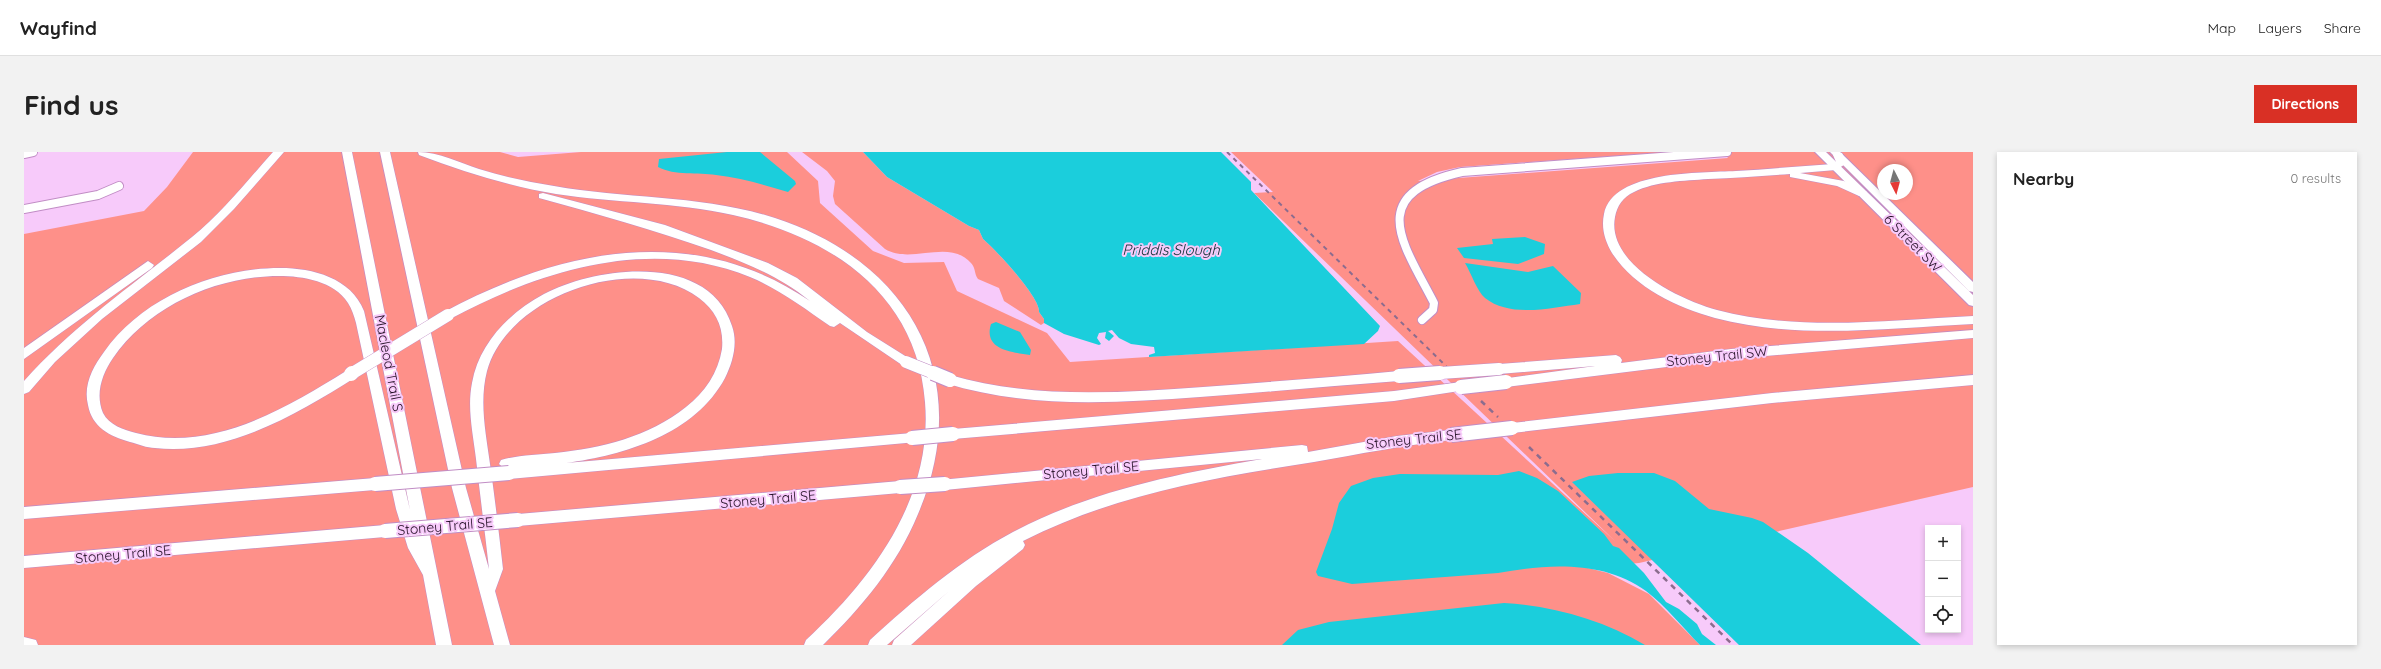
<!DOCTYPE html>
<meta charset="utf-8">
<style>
:root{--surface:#fff;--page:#f2f2f2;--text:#222;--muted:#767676;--line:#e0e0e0;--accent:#d93025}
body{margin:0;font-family:Quicksand,sans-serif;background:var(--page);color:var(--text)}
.controls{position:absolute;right:12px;bottom:12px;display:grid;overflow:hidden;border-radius:0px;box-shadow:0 2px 6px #0003}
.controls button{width:36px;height:36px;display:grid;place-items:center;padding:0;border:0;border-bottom:1px solid var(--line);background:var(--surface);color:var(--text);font:20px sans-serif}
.compass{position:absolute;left:1853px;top:12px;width:36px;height:36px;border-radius:50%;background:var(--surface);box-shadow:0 2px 6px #0003;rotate:174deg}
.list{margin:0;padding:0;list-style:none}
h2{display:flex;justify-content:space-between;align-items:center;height:52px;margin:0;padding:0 16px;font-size:17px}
h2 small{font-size:13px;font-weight:400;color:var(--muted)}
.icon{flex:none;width:22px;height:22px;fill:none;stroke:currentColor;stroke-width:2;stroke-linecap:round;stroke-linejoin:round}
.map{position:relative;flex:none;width:1949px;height:493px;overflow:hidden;border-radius:0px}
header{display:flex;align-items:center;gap:24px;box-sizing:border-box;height:56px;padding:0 20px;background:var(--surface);border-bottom:1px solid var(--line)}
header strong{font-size:19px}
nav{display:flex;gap:22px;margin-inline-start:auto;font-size:14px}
.intro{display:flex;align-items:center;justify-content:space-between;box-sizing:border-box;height:96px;padding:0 24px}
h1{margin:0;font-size:28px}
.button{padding:10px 18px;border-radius:0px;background:var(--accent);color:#fff;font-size:14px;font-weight:700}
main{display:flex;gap:24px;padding:0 24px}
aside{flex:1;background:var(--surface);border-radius:0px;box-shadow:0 2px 6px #0003}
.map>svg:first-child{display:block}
.green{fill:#fe9089;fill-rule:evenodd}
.water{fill:#1bcedc}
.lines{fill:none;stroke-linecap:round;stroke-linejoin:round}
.minor-casing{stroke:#c18dc5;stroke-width:10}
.major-casing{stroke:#c18dc5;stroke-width:2}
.highway-casing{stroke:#c18dc5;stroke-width:1}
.minor{stroke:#fff;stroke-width:8}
.major{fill:#fff;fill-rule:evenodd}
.highway{fill:#fff;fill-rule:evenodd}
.rail-far1{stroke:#8c6c8e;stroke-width:2;stroke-dasharray:4.5 4.5;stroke-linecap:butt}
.rail{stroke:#8c6c8e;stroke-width:2.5;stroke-dasharray:5.5 5.5;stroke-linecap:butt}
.highway-bridge-far1-casing{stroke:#c18dc5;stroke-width:13;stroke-linecap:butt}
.highway-bridge-casing{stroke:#c18dc5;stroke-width:16;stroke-linecap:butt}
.highway-bridge-far1{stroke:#fff;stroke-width:12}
.highway-bridge{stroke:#fff;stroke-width:14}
.labels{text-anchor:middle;stroke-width:4;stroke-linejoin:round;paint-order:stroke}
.street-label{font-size:14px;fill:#261228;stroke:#f7cafa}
.water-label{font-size:15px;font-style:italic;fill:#113135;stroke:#f7cafa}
</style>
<header>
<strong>Wayfind</strong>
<nav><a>Map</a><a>Layers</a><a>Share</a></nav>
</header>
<div class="intro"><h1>Find us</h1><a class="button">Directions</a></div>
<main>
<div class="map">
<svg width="1949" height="493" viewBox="0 0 1949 493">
<rect width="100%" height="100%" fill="#f7cafa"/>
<path class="green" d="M 169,0 L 476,0 L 494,5 L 557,0 L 763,0 L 794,29 L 796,51 L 849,99 L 880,111 L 920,110 L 933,139 L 1023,181 L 1046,210 L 1374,189 L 1592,390 L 1230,41 L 1249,40 L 1207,0 L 1647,0 L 1436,15 L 1413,20 L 1394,29 L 1704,6 L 1699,0 L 1949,0 L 1949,335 L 1615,411 L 1564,416 L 1584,421 L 1625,442 L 1676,493 L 0,493 L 0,82 L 120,59 L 143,35 ZM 1859,18 L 1883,18 L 1883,42 L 1859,42 Z
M 778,0 L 839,0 L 863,25 L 945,74 L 955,78 L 959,87 C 972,98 1017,146 1015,160 L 1020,167 L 1020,171 L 1017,173 L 980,149 L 975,136 L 954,127 C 950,122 952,116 947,111 C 925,86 887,113 861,97 L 811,52 L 809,44 L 811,29 L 803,19 Z"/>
<path class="water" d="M 703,0 L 736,0 L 771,29 L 772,32 L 764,40 C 741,33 717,26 692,23 C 674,20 651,24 634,15 L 635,7 Z
M 839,0 L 1197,0 L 1227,30 L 1227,38 L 1356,174 L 1354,179 L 1340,192 L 1125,205 L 1125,203 L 1131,201 L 1130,195 L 1107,192 L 1095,186 L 1088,178 L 1084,179 L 1090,184 L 1085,189 L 1081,186 L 1082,180 L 1075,181 L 1073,186 L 1077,192 L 1075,193 L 1040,182 L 1020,171 L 1020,167 L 1015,160 C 1017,146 972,98 959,87 L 955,78 L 945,74 L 863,25 Z
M 1501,85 L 1521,92 L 1520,102 L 1494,112 L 1440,106 L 1433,96 L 1469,92 L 1468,87 Z
M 1441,111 L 1504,120 L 1529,114 L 1557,141 L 1556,152 C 1527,156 1486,166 1461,146 C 1453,139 1447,121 1441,111 Z
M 972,170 L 996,180 L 1007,198 L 1006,203 C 988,200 959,198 967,172 Z
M 1495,319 L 1513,326 L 1534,339 L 1580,382 L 1589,394 L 1595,396 L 1620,421 L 1642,450 L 1655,457 L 1673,472 L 1678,482 L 1692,493 L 1676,493 C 1658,475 1642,454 1622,439 C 1580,408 1522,412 1474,421 L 1328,432 L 1294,424 L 1292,420 L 1308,377 L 1315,351 L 1327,334 L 1349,326 L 1376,322 L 1474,323 Z
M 1594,321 L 1630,321 L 1651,329 L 1685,357 L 1728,366 L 1739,370 L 1784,401 L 1897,493 L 1715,493 L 1548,330 L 1565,324 Z
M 1480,451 C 1529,454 1579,468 1621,493 L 1258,493 L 1274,478 L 1305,470 Z"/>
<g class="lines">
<defs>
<path id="minor" d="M 0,2 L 9,0
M 0,57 L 74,43 L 95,34
M 1398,168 L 1409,158 L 1410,151 C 1379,91 1340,42 1438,20 L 1703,0"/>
<path id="major" d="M 1791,0 L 1802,0 L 1949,143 L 1949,154 L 1945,153 Z
M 1806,0 L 1816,0 L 1949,130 L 1949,140 L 1945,139 Z"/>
<path id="highway" d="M 249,0 L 260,0 L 210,57 L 177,90 L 78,167 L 31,210 L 5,240 L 0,242 L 0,229 C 51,172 109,133 168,85 C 198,61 223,29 249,0 Z
M 318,0 L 328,0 L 428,493 L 412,493 L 399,423 L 384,396 L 372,357 L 332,171 C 330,164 328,157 324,151 C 310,129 279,124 255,124 C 193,124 125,154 89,206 C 78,222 71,242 79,261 C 85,273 100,278 112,281 C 187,301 261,257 322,219 L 332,219 L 333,222 L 332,225 C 273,262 203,304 131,296 C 123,296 114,292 106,290 C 85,284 68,275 64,253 C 59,233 69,215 80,200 C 118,146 191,116 256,116 C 289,116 327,126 340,159 L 386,358 Z
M 356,0 L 366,0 L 442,336 L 465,417 C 461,380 456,343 452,307 C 449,282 443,256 448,231 C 455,191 486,160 520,142 C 573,114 685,100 708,174 C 714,191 709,210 701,226 C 671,282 601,303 542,311 L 888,281 L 893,282 L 895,286 L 893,290 L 485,327 L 480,325 L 478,321 L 481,317 L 475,312 L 477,308 C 494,303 514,303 531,301 C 578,296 624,285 662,255 C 681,240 694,221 698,197 C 700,175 692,159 675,146 C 612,99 484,143 463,219 C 455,250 462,282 466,312 C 471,347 475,382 479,417 L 471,439 L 486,493 L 470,493 L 428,336 Z
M 394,0 C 415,0 436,11 455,17 C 480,25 505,30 530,34 C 603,47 680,43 751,66 C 886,110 952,226 894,362 C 873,413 838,455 799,493 L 780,493 L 782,488 C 849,426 909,346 901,250 C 893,142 807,85 709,63 C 651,50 591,51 532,42 C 485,34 440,20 395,3 Z
M 1813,0 L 1818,1 L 1823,11 L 1812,18 L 1776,21 L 1820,29 L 1843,40 L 1843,44 L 1835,44 L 1813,34 L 1766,25 L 1766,22 C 1738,24 1711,26 1684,27 C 1660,29 1632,29 1610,40 C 1599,45 1593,54 1591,65 C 1582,112 1656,148 1693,158 C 1775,180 1865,168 1949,164 L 1949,172 C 1864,176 1774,188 1691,166 C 1652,155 1611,136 1588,101 C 1581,89 1577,76 1580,62 C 1589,18 1677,21 1712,19 C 1745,17 1777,14 1809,12 L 1812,10 L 1809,3 Z
M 519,41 L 641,73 L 744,111 L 773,126 L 843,180 L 886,207 L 888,210 L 882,215 L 878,213 L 816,171 L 810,175 L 806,174 C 780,156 755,137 726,125 C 627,84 517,118 428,166 L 420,166 L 418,163 L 420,160 C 537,97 669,69 786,149 C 755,124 724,112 687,98 C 630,78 573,62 515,46 L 515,42 Z
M 124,109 L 130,113 L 128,116 L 0,207 L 0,196 Z
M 1949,178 L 1949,186 L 1707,207 L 1482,235 L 1476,230 L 1477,227 L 1571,214 L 1475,222 L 1469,217 L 1475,212 L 1592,203 L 1596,205 L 1598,208 L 1597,211 L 1707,197 Z
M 1375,219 L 1381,224 L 1375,229 C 1309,234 1242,240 1176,245 C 1090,251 1005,257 921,231 L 920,228 L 926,223 C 1009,247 1093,241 1179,235 C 1244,230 1310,225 1375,219 Z
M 1949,223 L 1949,233 L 1748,251 L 1488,281 L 1483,280 L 1481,276 L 1483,272 L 1488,271 L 1748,241 Z
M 1437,230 L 1443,235 L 1442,238 L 1370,249 L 929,287 L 924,286 L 922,282 L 924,278 L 929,277 L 1370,239 Z
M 1427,278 L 1432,279 L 1434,283 L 1432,287 L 1427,288 C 1381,293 1335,302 1290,310 C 1188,326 1092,342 999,389 L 1001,393 L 999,397 L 952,434 L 887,493 L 868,493 L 870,488 L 925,439 L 863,493 L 844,493 L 846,488 C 890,448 936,408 989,380 C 1067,339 1152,322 1238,307 L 921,338 L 916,336 L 914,332 L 916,328 L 1278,293 L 1283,294 L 1284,300 L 1373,284 Z
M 351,326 L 356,328 L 358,332 L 356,336 L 351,338 L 0,367 L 0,355 Z
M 876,329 L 881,331 L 883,335 L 881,339 L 876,341 L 494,374 L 489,372 L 487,368 L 489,364 L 494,362 Z
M 361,373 L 366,375 L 368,379 L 366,383 L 361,385 L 0,416 L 0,404 Z
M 0,485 L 12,488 L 14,493 L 0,493 Z"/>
</defs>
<use href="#minor" class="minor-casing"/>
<use href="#major" class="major-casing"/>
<use href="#highway" class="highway-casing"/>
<use href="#minor" class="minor"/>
<use href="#major" class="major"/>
<use href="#highway" class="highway"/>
<path class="rail-far1" d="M 1203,0 L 1424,216"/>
<path class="rail" d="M 1457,249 L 1474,265
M 1505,295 L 1709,493"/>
<defs>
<path id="highway-bridge-far1" d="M 882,210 L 912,222
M 327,222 L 424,163
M 1402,222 L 1475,217"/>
<path id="highway-bridge" d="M 909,221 L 926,228
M 327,222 L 328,221
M 1375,224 L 1416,221
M 1437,235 L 1482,230
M 1427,283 L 1488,276
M 888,286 L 929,282
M 351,332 L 485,321
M 876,335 L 921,332
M 361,379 L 494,368"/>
</defs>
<use href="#highway-bridge-far1" class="highway-bridge-far1-casing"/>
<use href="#highway-bridge" class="highway-bridge-casing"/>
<use href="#highway-bridge-far1" class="highway-bridge-far1"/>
<use href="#highway-bridge" class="highway-bridge"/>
</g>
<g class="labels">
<g class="street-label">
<text transform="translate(1889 91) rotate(45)" y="5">6 Street SW</text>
<text transform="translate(1693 204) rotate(-6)" y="5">Stoney Trail SW</text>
<text transform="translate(365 211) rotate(79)" y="5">Macleod Trail S</text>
<text transform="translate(1390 287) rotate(-6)" y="5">Stoney Trail SE</text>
<text transform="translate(1067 318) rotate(-5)" y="5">Stoney Trail SE</text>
<text transform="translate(744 347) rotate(-5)" y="5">Stoney Trail SE</text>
<text transform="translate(421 374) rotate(-5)" y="5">Stoney Trail SE</text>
<text transform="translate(99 402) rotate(-5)" y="5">Stoney Trail SE</text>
</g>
<g class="water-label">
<text x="1147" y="103">Priddis Slough</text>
</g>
</g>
</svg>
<div class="controls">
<button>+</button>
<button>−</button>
<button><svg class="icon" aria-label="locate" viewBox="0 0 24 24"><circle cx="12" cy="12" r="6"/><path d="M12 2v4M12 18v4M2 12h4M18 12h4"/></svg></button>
</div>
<svg class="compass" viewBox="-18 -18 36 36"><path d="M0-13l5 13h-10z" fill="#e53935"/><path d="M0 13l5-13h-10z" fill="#767676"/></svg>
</div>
<aside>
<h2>Nearby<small>0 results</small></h2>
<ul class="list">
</ul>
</aside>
</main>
